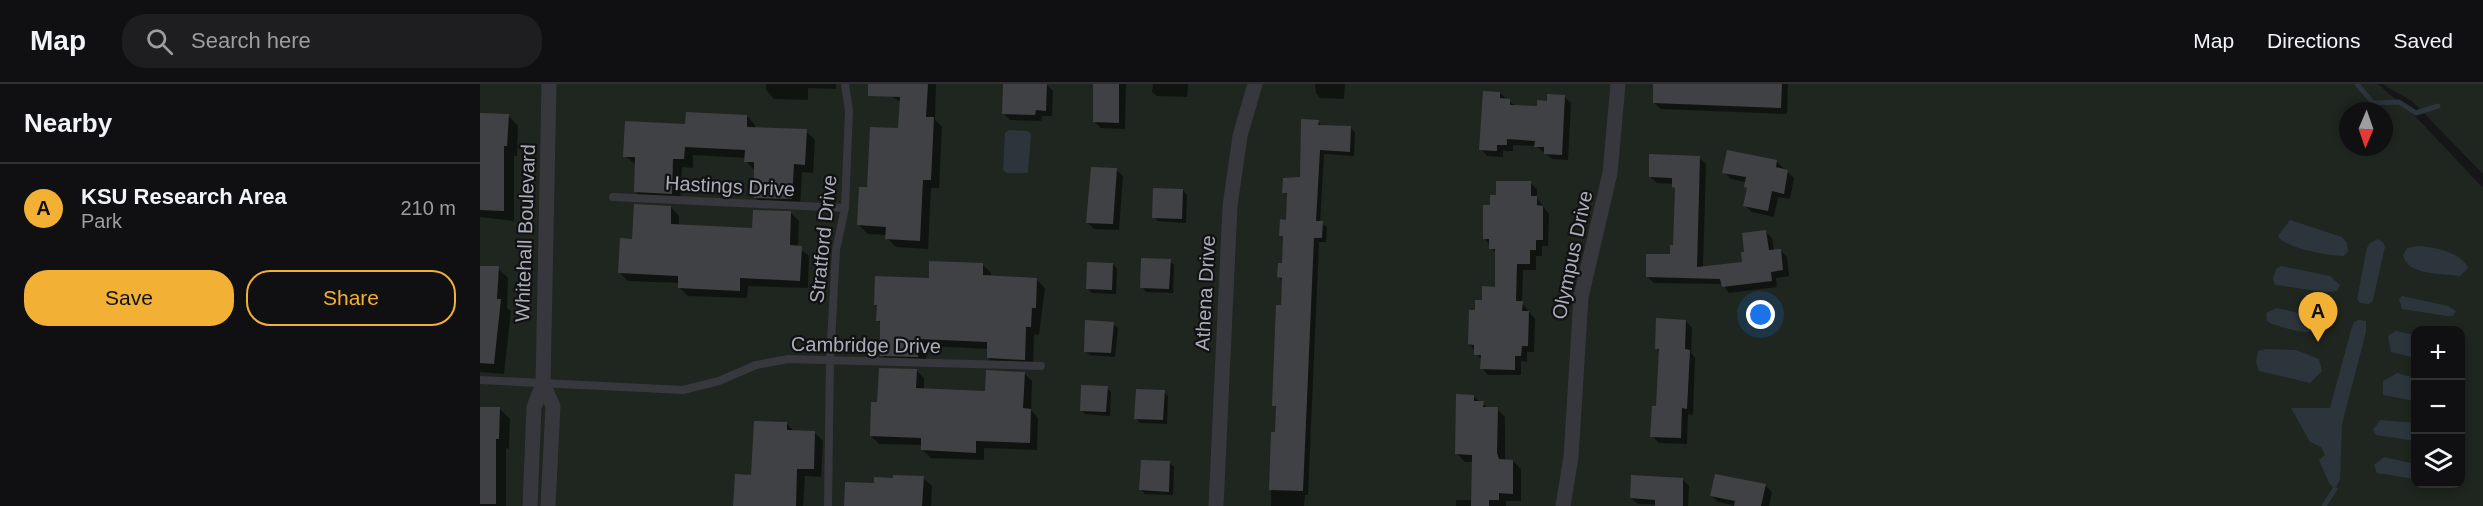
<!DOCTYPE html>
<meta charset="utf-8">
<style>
:root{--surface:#101012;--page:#1e1e20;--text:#f1f3f6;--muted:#9c9d9f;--line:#303032;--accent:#f2b134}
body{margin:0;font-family:Helvetica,sans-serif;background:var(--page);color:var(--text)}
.controls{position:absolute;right:18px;bottom:18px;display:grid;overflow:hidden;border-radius:12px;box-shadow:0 3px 9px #0003}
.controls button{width:54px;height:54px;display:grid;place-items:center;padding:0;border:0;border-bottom:2px solid var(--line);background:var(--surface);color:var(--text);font:30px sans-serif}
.compass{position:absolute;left:1859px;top:18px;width:54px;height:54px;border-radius:50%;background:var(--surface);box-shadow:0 3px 9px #0003;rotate:182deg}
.you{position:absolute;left:1281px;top:231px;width:21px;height:21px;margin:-15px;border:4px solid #fff;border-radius:50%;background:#1a73e8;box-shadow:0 0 0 9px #1a73e833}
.badge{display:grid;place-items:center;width:39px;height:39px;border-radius:50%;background:var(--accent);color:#111;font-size:20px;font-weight:700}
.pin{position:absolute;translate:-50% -50px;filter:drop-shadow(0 2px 3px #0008)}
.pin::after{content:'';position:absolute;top:32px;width:21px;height:18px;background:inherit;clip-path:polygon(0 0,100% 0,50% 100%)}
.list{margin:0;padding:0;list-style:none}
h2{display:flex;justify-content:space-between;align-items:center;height:78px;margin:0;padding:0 24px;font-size:26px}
h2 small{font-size:20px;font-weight:400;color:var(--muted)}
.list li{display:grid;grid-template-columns:39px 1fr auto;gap:18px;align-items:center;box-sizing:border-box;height:90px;padding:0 24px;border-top:2px solid var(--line)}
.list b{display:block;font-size:22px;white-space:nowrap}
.list p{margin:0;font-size:20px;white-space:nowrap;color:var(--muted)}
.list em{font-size:20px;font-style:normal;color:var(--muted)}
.actions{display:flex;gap:12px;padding:18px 24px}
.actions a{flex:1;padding:14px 0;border:2px solid var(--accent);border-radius:24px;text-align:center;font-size:21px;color:var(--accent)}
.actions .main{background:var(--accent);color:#111}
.icon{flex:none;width:33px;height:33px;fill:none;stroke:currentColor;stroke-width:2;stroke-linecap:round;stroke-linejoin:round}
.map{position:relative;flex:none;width:2003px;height:422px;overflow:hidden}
header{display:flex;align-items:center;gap:36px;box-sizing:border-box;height:84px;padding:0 30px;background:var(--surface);border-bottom:2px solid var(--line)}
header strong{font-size:28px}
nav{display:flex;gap:33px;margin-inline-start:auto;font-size:21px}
.search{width:420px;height:54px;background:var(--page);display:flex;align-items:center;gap:15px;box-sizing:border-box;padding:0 21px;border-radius:24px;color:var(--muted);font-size:22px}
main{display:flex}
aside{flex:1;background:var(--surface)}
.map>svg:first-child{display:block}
.green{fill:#1e261f;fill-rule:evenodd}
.water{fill:#2c353c}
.shadow{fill:#0007}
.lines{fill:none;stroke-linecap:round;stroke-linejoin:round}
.stream{stroke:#2c353c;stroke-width:5}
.building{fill:#404145}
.service{stroke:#37383d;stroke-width:8}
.minor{stroke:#37383d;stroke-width:15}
.labels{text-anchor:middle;stroke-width:4.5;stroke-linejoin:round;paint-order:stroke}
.street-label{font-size:20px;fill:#a8adb8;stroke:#111113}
</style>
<header>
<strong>Map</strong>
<div class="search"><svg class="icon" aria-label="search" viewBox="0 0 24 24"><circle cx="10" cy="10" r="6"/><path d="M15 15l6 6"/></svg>Search here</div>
<nav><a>Map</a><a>Directions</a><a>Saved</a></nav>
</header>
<main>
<aside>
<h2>Nearby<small></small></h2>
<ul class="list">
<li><span class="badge">A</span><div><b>KSU Research Area</b><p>Park</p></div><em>210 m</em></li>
</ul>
<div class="actions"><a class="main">Save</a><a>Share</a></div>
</aside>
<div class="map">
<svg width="2003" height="422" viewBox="0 0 2003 422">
<rect width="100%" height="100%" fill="#161618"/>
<path class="green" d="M 0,0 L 1898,0 L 1935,32 L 2003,104 L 2003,422 L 0,422 ZM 1868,27 L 1904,27 L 1904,63 L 1868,63 ZM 1936,246 L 1980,246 L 1980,400 L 1936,400 Z
M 1902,0 L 2003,0 L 2003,90 L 1932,17 Z"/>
<path class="water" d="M 529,46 L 547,47 L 551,50 L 548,89 L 527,89 L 523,86 L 525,49 Z
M 1810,136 L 1862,153 L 1867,159 L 1868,168 L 1863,172 C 1849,172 1804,164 1798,152 Z
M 1898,155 L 1903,158 L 1905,163 L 1893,216 L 1889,220 L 1880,219 L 1877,215 L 1887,164 L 1890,159 Z
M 1938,162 C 1954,163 1981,168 1988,184 L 1980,192 C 1962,189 1927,192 1923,171 L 1927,164 Z
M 1801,182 L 1850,192 L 1860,201 L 1857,207 L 1845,208 L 1795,201 L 1793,194 L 1796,185 Z
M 1922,212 L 1968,222 L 1976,227 L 1973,232 L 1967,232 L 1922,225 L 1919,215 Z
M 1797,224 L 1844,235 L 1848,244 C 1831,253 1809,245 1792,240 L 1787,237 L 1786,229 Z
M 1879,236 L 1886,237 L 1886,248 L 1862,340 L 1860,395 L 1855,405 L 1849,399 L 1839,376 L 1845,371 L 1841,363 L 1830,358 L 1811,324 L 1850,324 L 1871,246 L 1874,238 Z
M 1916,247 L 1935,251 L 1935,274 L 1911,268 L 1908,252 Z
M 1786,265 L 1816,266 L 1839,275 L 1842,287 L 1830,299 L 1779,287 L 1776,278 L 1778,267 Z
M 1917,289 L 1935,294 L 1935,317 L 1903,311 L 1903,297 Z
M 1900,336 L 1935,339 L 1935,357 L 1896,351 L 1893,346 Z
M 1904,373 L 1935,380 L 1935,395 L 1897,389 L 1894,381 Z"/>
<path class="shadow" d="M 286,0 L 356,0 L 356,5 L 328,4 L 328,16 L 294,15 L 286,6 Z
M 391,0 L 456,0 L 455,36 L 462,43 L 459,104 L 451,104 L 448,165 L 416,163 L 407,154 L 407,151 L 388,150 L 379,141 L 388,105 L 420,46 L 421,18 Z
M 525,0 L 566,0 L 573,7 L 572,32 L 562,32 L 561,37 L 530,36 L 523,29 Z
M 615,0 L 646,0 L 645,45 L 621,44 L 614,37 Z
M 673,0 L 708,0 L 707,13 L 677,12 L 672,8 Z
M 835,0 L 865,0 L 864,15 L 840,14 L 836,9 Z
M 1175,0 L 1308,0 L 1307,30 L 1181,25 L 1174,19 Z
M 1020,9 L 1035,22 L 1058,23 L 1085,13 L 1091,19 L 1088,76 L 1072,75 L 1056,62 L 1033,61 L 1033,67 L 1023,67 L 1023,73 L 1007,72 L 1001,65 Z
M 0,30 L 28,31 L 38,42 L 37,72 L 34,72 L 34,137 L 0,133 Z
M 267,32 L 275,41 L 275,44 L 326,47 L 335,56 L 333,89 L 322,88 L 320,124 L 284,122 L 275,113 L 275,87 L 266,77 L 266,74 L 213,71 L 213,84 L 202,83 L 200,118 L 164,116 L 155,107 L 156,81 L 145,72 L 207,41 Z
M 838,38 L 843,43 L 871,44 L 875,49 L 874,72 L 844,70 L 840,139 L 847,143 L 846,158 L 839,158 L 828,411 L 825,411 L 824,422 L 791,422 L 792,350 L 796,350 L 797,325 L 794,321 L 803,197 L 799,193 L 804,180 L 805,155 L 801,151 L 807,137 L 808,112 L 804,108 L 821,95 Z
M 1219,74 L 1226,80 L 1223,184 L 1264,179 L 1286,148 L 1292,154 L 1294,167 L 1300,166 L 1307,173 L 1309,192 L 1296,194 L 1297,203 L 1249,209 L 1243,200 L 1174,199 L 1167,192 L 1191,172 L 1195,162 L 1197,106 L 1194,100 L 1177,99 L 1170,93 Z
M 1297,78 L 1314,94 L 1310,115 L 1298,113 L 1294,133 L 1272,128 L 1265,122 L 1269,106 L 1266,98 L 1251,95 L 1244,88 Z
M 636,86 L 643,92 L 639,146 L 614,145 L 608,139 Z
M 1050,99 L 1057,105 L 1057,114 L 1069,130 L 1068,162 L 1062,162 L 1062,172 L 1056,172 L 1056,186 L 1043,186 L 1042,219 L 1055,235 L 1054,268 L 1047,268 L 1047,278 L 1041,277 L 1041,291 L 1008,291 L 1002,284 L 1002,277 L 990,260 L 996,228 L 1016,204 L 1017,171 L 1005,155 L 1011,122 L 1018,113 Z
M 703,106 L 707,111 L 706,139 L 678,137 L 674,133 Z
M 191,123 L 199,132 L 199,142 L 274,145 L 311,129 L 319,137 L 318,163 L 329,172 L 328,204 L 268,202 L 267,214 L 208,212 L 199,203 L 200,199 L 148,197 L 140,189 L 154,156 Z
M 690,177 L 694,181 L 693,209 L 666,208 L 662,203 Z
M 633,180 L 637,185 L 636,210 L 612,209 L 607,204 Z
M 503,181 L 511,189 L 511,193 L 556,195 L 565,204 L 559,251 L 554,250 L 553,283 L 517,282 L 508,274 L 509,265 L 447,262 L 446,280 L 410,279 L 401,271 L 402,240 L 397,236 L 398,223 L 395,220 L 450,196 Z
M 0,183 L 18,184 L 28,194 L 27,224 L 31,227 L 24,290 L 0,288 Z
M 1206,237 L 1212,244 L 1211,269 L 1215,274 L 1213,331 L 1208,330 L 1207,360 L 1179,359 L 1172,352 L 1178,324 L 1181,269 L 1176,264 Z
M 633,240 L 638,244 L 635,273 L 610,271 L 605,267 Z
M 436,286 L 444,294 L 444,306 L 507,308 L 544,289 L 552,297 L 551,326 L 558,334 L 557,366 L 504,364 L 504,376 L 451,374 L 442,365 L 443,361 L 399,360 L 391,352 L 399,320 Z
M 627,304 L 631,308 L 630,332 L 605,330 L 601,326 Z
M 684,308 L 688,312 L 687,340 L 660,339 L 656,334 Z
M 993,312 L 1009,325 L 1017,325 L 1025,333 L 1025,377 L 1033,377 L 1041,385 L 1041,417 L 1026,417 L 1026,422 L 976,422 L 976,416 L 993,416 L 993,378 L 985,378 L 977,370 Z
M 0,324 L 20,325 L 30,335 L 29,365 L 26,364 L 26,422 L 0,422 Z
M 307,340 L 315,348 L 335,349 L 343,357 L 341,393 L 325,392 L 323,422 L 255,422 Z
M 689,379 L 694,383 L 693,411 L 665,410 L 661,406 Z
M 443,394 L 452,402 L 451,422 L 365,422 L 395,400 Z
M 1202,395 L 1209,402 L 1208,422 L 1158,420 L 1151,414 Z
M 1285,401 L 1292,408 L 1289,422 L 1256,422 L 1238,418 L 1232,412 Z"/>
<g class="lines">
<path class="stream" d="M 1877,0 L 1893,19 L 1919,18 L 1936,29 L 1958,22
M 1844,422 L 1855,405"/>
</g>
<path class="building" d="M 388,0 L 448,0 L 446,33 L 454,33 L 451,96 L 443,96 L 440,157 L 405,155 L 406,143 L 377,141 L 379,103 L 387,103 L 390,43 L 418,44 L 420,13 L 388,12 Z
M 523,0 L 567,0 L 566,27 L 556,26 L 555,31 L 522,30 Z
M 613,0 L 639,0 L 639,39 L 613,38 Z
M 1173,0 L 1302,0 L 1301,24 L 1173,19 Z
M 1003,7 L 1020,8 L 1020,14 L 1030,15 L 1030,21 L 1057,22 L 1057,16 L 1067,17 L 1067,10 L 1085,11 L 1082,71 L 1064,70 L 1064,63 L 1054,63 L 1055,57 L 1027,55 L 1027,61 L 1017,61 L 1017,67 L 999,66 Z
M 206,28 L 267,31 L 267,43 L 327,45 L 325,81 L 314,80 L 312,115 L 274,114 L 274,78 L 264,78 L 265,66 L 205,63 L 204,75 L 193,75 L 192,110 L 154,108 L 155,73 L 143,73 L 145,37 L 205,40 Z
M 0,29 L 29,30 L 27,62 L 24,62 L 24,127 L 0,126 Z
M 821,35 L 839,36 L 838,41 L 871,42 L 870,68 L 840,66 L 836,137 L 843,137 L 842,154 L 834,154 L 823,407 L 789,406 L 791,348 L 795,348 L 796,322 L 792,322 L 796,221 L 801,221 L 802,194 L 797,193 L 798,179 L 802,179 L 803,152 L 799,152 L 800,135 L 806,136 L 807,109 L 802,109 L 803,94 L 820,93 Z
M 1247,66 L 1297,76 L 1296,83 L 1308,86 L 1304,110 L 1292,107 L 1288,127 L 1263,122 L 1267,104 L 1264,103 L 1266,93 L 1242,89 Z
M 1169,70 L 1220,72 L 1217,183 L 1262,178 L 1261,168 L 1264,168 L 1262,149 L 1286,146 L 1289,166 L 1301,165 L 1303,186 L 1291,188 L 1292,197 L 1242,203 L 1240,195 L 1166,193 L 1166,170 L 1190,170 L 1190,161 L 1193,161 L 1195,104 L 1192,103 L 1192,94 L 1169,93 Z
M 611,83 L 637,84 L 633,140 L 606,139 Z
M 1016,97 L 1051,97 L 1051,112 L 1057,112 L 1057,121 L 1063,122 L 1063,156 L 1056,156 L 1056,166 L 1050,166 L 1050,180 L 1037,180 L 1036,217 L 1043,217 L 1042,227 L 1049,227 L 1048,262 L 1042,262 L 1041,272 L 1035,272 L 1035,286 L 1000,285 L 1001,271 L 994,271 L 994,261 L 988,260 L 989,226 L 995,226 L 995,216 L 1002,216 L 1002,202 L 1015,203 L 1015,165 L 1009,165 L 1009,155 L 1003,155 L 1003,121 L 1010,121 L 1010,111 L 1016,111 Z
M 673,104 L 703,105 L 702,135 L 672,134 Z
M 154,120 L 191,122 L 191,140 L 272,144 L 273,126 L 311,127 L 310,161 L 322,162 L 320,197 L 260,194 L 260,207 L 198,204 L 198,192 L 138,189 L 140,154 L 152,155 Z
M 661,174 L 691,175 L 689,205 L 660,204 Z
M 449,177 L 503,179 L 503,191 L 557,194 L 556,224 L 552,224 L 551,243 L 546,243 L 545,276 L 507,274 L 507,258 L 439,255 L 438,273 L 400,272 L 400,237 L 396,237 L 397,221 L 394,221 L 395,192 L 449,194 Z
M 607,178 L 633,179 L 632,206 L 606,205 Z
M 0,182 L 19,182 L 17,215 L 21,215 L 14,280 L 0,279 Z
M 1176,234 L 1206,236 L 1205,265 L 1210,266 L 1207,325 L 1202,324 L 1201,354 L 1170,353 L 1172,322 L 1176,322 L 1179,265 L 1175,265 Z
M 605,236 L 634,238 L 631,269 L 604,268 Z
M 399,284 L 437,285 L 436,304 L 505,307 L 506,286 L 545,288 L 543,324 L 551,325 L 550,359 L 496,357 L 496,369 L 441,366 L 441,354 L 390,352 L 391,318 L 397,318 Z
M 601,301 L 628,302 L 626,328 L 600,327 Z
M 656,305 L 685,306 L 683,336 L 654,335 Z
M 976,310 L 994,311 L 994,317 L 1004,317 L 1003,323 L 1018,323 L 1017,369 L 1019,375 L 1033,376 L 1033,410 L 1019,409 L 1019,416 L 1009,416 L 1009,422 L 991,422 L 992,371 L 975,370 Z
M 0,323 L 20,323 L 19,355 L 16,355 L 16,420 L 0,420 Z
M 274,337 L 307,338 L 307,346 L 335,347 L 334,385 L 317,385 L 316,422 L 253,422 L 255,390 L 271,391 Z
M 661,376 L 690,377 L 689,408 L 659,406 Z
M 1235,390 L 1286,400 L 1281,422 L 1254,422 L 1255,417 L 1230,412 Z
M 413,391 L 444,392 L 442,422 L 364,422 L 365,398 L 394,399 L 394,393 L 413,394 Z
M 1151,391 L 1203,394 L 1203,422 L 1175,422 L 1175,416 L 1150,414 Z"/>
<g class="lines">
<path class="service" d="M 133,113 L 365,124
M 0,296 L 203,306 L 239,297 L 276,281 L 308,275 L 561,282
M 348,422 L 350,276 L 356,166 L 365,124 L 369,27 L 365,0"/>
<path class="minor" d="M 63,300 L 73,322 L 68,422
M 50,422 L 54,323 L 63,300 L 69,0
M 736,422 L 750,122 L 760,52 L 775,0
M 1083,422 L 1091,373 L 1101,213 L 1130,89 L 1138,0"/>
</g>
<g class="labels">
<g class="street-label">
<text transform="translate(250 102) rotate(3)" y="7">Hastings Drive</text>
<text transform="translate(45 149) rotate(-88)" y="7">Whitehall Boulevard</text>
<text transform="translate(343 155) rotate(-84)" y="7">Stratford Drive</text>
<text transform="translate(1092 171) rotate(-78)" y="7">Olympus Drive</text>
<text transform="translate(725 209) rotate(-87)" y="7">Athena Drive</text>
<text transform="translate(386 261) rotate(1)" y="7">Cambridge Drive</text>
</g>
</g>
</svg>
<div class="controls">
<button>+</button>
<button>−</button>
<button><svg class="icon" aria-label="layers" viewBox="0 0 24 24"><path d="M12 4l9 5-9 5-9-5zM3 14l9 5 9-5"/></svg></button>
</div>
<svg class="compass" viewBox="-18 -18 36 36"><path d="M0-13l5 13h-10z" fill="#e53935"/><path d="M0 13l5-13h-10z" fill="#9c9d9f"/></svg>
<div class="you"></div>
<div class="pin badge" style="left:1838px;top:258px">A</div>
</div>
</main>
